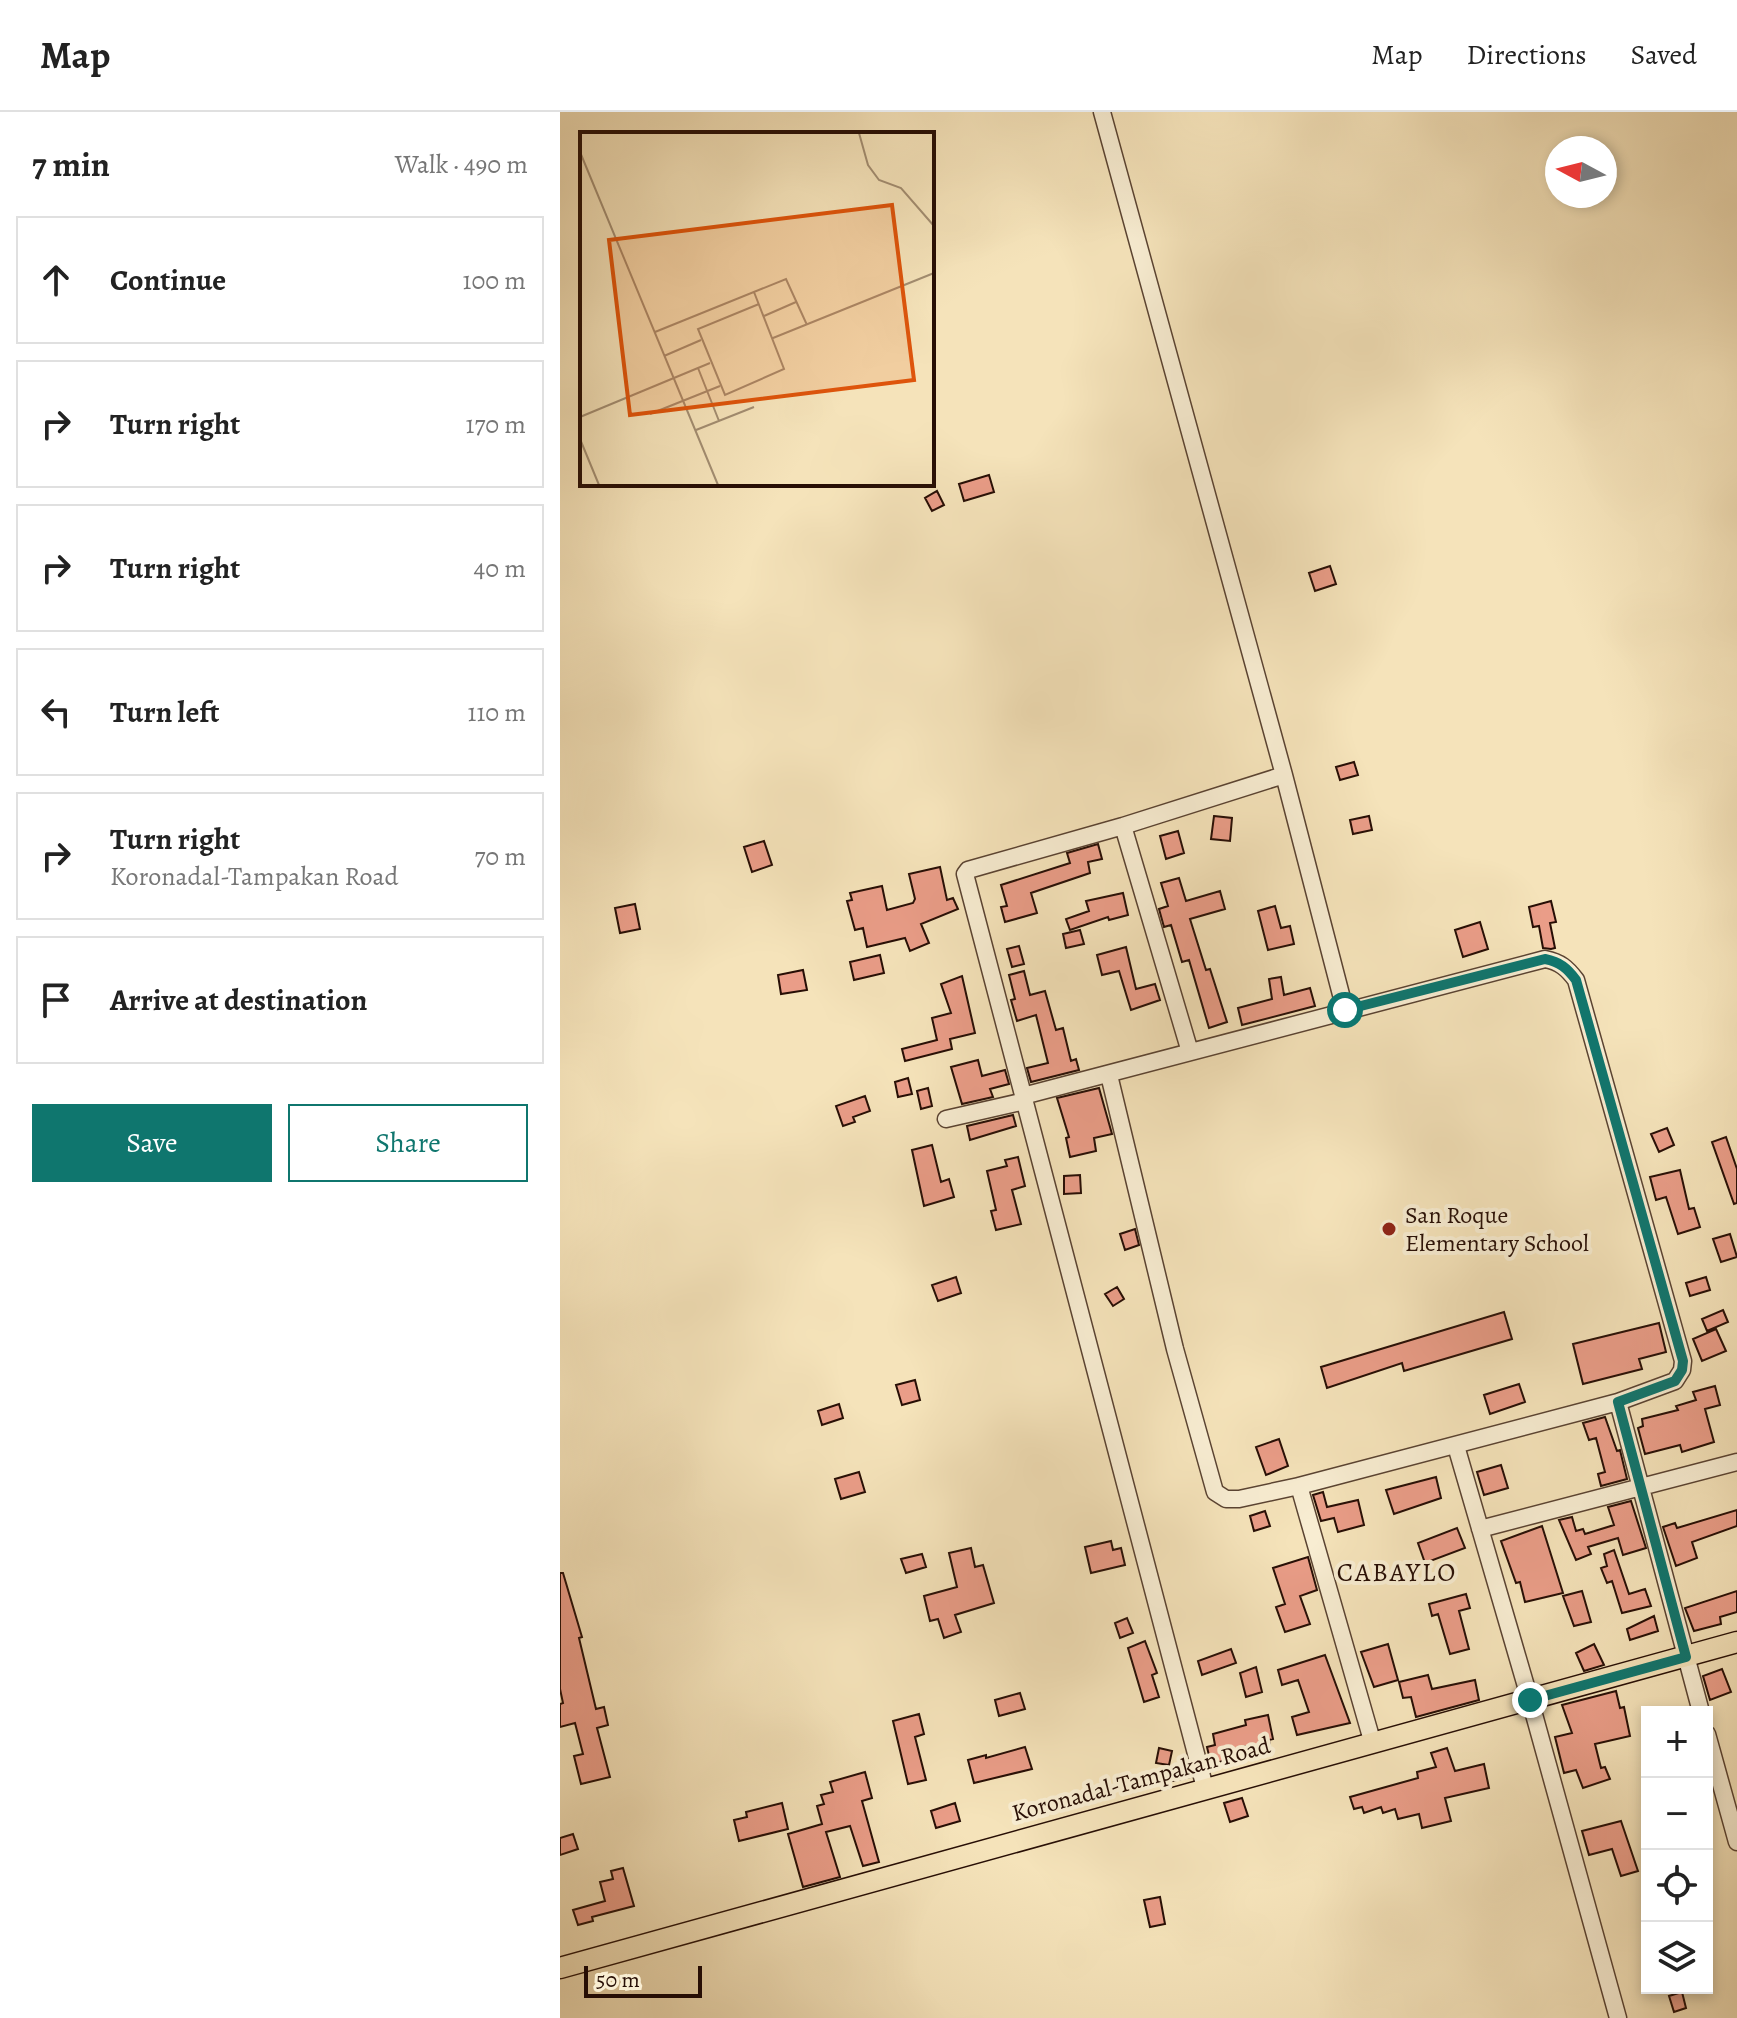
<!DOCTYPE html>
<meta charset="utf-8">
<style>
:root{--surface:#fff;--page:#f6f6f6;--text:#222;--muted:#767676;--line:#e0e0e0;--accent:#0f766e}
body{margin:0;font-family:Alegreya,serif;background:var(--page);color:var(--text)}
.controls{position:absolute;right:24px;bottom:24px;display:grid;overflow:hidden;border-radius:0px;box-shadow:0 4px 12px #0003}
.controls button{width:72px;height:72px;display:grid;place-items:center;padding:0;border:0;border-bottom:2px solid var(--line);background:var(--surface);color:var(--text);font:40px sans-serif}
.compass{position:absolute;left:985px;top:24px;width:72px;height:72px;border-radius:50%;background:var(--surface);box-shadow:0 4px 12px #0003;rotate:277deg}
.scale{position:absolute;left:24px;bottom:20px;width:118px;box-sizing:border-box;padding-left:8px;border:4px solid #270e05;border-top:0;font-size:22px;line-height:28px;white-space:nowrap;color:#270e05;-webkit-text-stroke:6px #f8edd2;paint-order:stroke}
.stop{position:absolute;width:24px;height:24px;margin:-18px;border:6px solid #0f766e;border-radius:50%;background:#fff}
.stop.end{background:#0f766e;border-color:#fff;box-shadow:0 2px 8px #0008}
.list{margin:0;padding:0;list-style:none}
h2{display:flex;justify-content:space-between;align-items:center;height:104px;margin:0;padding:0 32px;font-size:34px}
h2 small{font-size:26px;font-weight:400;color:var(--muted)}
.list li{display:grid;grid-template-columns:52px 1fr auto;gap:24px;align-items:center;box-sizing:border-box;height:128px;margin:0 16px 16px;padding:0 16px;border:2px solid var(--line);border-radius:0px}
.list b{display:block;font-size:30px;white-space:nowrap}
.list p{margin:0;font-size:26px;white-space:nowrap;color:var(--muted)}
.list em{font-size:26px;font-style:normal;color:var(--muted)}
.actions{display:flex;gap:16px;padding:24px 32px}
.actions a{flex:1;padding:18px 0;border:2px solid var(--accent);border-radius:0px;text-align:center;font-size:28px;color:var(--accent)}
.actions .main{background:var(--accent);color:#fff}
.icon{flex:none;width:44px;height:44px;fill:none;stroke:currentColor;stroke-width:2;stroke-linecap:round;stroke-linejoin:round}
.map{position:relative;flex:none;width:1177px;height:1906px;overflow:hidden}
header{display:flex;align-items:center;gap:48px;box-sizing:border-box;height:112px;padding:0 40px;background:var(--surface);border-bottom:2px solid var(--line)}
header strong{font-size:38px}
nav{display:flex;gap:44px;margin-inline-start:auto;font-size:28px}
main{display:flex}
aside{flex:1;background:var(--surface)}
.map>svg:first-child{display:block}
.building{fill:#ea9d88;stroke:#270e05;stroke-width:2}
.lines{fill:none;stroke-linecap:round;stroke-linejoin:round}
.minor-casing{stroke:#5a4332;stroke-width:19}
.major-casing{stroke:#270e05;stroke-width:23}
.minor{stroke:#f8edd2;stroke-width:16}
.major{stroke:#f5e3ba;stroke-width:20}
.route{stroke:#0f766e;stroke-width:10}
.poi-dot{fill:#8f2418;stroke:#f8edd2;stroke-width:3}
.labels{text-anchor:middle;stroke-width:8;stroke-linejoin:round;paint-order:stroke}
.poi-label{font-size:24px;fill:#270e05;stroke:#f8edd2;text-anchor:start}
.street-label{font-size:24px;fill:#270e05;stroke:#f8edd2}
.neighbourhood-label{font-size:26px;letter-spacing:2px;fill:#270e05;stroke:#f8edd2}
.inset-road{fill:none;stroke:#a38e72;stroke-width:2}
.view{fill:#de550c;fill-opacity:0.15;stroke:#de550c;stroke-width:4}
.inset-edge{fill:none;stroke:#270e05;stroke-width:4}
</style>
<header>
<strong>Map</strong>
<nav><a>Map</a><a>Directions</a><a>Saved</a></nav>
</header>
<main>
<aside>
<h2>7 min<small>Walk · 490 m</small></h2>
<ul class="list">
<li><svg class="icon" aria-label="ahead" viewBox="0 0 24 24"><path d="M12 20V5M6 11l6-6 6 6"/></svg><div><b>Continue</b></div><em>100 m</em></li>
<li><svg class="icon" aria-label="right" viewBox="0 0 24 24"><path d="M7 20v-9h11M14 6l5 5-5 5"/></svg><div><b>Turn right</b></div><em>170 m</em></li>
<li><svg class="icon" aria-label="right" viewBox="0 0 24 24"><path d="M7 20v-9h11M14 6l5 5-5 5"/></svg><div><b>Turn right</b></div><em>40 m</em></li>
<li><svg class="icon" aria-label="left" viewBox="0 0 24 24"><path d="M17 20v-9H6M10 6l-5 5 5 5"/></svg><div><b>Turn left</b></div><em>110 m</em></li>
<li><svg class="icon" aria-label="right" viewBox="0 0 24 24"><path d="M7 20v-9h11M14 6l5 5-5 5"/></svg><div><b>Turn right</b><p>Koronadal-Tampakan Road</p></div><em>70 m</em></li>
<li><svg class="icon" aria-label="arrive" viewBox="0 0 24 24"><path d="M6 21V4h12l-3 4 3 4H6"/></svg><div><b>Arrive at destination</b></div></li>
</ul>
<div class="actions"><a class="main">Save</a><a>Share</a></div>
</aside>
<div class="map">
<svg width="1177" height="1906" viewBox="0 0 1177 1906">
<rect width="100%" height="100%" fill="#f5e3ba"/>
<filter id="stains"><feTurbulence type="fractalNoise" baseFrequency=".0025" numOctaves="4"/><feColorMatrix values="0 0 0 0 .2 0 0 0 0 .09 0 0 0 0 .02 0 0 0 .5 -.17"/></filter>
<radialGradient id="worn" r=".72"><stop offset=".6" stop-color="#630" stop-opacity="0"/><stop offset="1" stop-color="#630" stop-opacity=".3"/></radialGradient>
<path class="building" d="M 429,363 L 434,380 L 404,389 L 399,372 Z
M 377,379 L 384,393 L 372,399 L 365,386 Z
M 770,454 L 776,472 L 755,479 L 749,461 Z
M 794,650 L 798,663 L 780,668 L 776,655 Z
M 654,704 L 672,706 L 670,729 L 651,727 Z
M 809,704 L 812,718 L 793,722 L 790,708 Z
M 618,719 L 624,741 L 606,747 L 600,724 Z
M 204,729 L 212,753 L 192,760 L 184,735 Z
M 538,732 L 542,747 L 528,750 L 530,761 L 471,781 L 477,801 L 445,810 L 441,795 L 447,794 L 441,773 L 510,751 L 507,741 Z
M 380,755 L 387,788 L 393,786 L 398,797 L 361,812 L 369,831 L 350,839 L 345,826 L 307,835 L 303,816 L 295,818 L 287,789 L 292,788 L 290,781 L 322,774 L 327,798 L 353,791 L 355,787 L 349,762 Z
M 619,766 L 626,789 L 660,779 L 665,797 L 630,807 L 646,858 L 650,857 L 667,910 L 649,916 L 629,848 L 622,850 L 611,813 L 604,815 L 599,797 L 608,794 L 601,771 Z
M 563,781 L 568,803 L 549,808 L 548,805 L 510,818 L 506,807 L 529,799 L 526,789 Z
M 991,789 L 996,810 L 990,811 L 995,836 L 991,837 L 983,836 L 979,814 L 973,815 L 969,795 Z
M 75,792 L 80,817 L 60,821 L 55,796 Z
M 715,794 L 721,816 L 730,814 L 734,832 L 708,838 L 698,799 Z
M 920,810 L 928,837 L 903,845 L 895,818 Z
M 520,818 L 524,832 L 506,836 L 503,822 Z
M 459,834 L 464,852 L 452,855 L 447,837 Z
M 566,835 L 576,877 L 595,872 L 600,888 L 571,898 L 559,859 L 542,863 L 537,843 Z
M 320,843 L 324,861 L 294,868 L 290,850 Z
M 243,858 L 247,878 L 221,882 L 218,863 Z
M 464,859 L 470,883 L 485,879 L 496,918 L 503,916 L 511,949 L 516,947 L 519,958 L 471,970 L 467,956 L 488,951 L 476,903 L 457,909 L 451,888 L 455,887 L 449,863 Z
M 402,864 L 415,921 L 390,927 L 392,937 L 345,949 L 342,937 L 377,928 L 372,906 L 391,901 L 381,872 Z
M 721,865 L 724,883 L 750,876 L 755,894 L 682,913 L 678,896 L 712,887 L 709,867 Z
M 418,948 L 422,964 L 445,958 L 449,972 L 430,977 L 433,985 L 402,992 L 391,955 Z
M 348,966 L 352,982 L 338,985 L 335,970 Z
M 368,976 L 372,994 L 361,997 L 357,979 Z
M 539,976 L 552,1022 L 534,1026 L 536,1039 L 510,1045 L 506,1026 L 509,1025 L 497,986 Z
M 305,984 L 310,999 L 293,1005 L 295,1010 L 283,1014 L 276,994 Z
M 453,1003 L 456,1014 L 410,1028 L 407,1014 Z
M 1107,1016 L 1114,1033 L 1099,1040 L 1091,1022 Z
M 1166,1025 L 1177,1057 L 1177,1091 L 1174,1092 L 1152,1030 Z
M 372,1033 L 381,1070 L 389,1067 L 394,1085 L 364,1094 L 352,1038 Z
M 458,1045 L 465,1074 L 452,1078 L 461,1112 L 436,1118 L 431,1099 L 436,1098 L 427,1059 L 447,1054 L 445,1048 Z
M 1120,1058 L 1129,1097 L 1134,1096 L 1140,1115 L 1118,1122 L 1106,1085 L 1096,1088 L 1090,1065 Z
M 520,1063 L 521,1081 L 504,1082 L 504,1064 Z
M 575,1117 L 579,1133 L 565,1138 L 560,1122 Z
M 1170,1122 L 1177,1145 L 1161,1150 L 1153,1127 Z
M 396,1165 L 401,1181 L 378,1189 L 372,1173 Z
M 1146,1165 L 1150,1178 L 1130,1184 L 1126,1171 Z
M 557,1175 L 564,1187 L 553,1194 L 545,1182 Z
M 1163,1198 L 1168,1210 L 1147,1219 L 1142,1207 Z
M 944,1200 L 952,1227 L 844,1259 L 842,1251 L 767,1276 L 761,1255 Z
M 1099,1211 L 1106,1240 L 1079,1247 L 1082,1257 L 1023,1272 L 1013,1232 Z
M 1156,1217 L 1166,1239 L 1142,1249 L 1133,1227 Z
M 355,1268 L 360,1288 L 342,1293 L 336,1273 Z
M 959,1272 L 965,1290 L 930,1302 L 924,1283 Z
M 1155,1274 L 1160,1293 L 1145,1297 L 1154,1330 L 1122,1340 L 1120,1333 L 1085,1342 L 1078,1316 L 1083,1314 L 1082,1307 L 1118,1298 L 1116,1294 L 1136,1288 L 1133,1280 Z
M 279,1292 L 283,1306 L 262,1313 L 258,1299 Z
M 1045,1305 L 1057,1339 L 1060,1338 L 1067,1367 L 1041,1374 L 1038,1362 L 1045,1360 L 1036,1326 L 1029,1328 L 1023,1311 Z
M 719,1327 L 728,1354 L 706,1363 L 696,1335 Z
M 941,1353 L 948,1376 L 924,1383 L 917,1360 Z
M 299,1360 L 305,1380 L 281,1387 L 275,1367 Z
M 876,1365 L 881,1386 L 834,1402 L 826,1378 Z
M 763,1380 L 767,1395 L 798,1388 L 804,1413 L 778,1420 L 774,1406 L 761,1409 L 753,1383 Z
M 1071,1389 L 1086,1436 L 1063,1443 L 1058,1426 L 1028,1435 L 1031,1442 L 1016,1448 L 999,1408 L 1012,1405 L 1016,1419 L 1023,1417 L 1025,1422 L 1054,1413 L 1048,1395 Z
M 1177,1398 L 1177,1414 L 1132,1430 L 1137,1446 L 1116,1454 L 1103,1415 L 1115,1411 L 1117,1416 Z
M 705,1399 L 710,1414 L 694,1419 L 690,1404 Z
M 982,1414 L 1003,1481 L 965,1490 L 960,1470 L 956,1471 L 941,1429 Z
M 897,1416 L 905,1436 L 865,1451 L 858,1431 Z
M 551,1429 L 553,1438 L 561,1436 L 565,1453 L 531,1461 L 525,1435 Z
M 411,1436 L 415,1455 L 423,1453 L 434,1491 L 395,1503 L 401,1520 L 384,1526 L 378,1507 L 370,1509 L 364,1484 L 397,1475 L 389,1441 Z
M 1054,1438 L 1069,1482 L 1085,1477 L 1091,1494 L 1062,1501 L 1052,1469 L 1047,1471 L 1041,1456 L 1047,1454 L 1044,1442 Z
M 362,1442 L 366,1455 L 346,1461 L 341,1447 Z
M 748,1445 L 757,1478 L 740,1484 L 750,1512 L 725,1520 L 716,1495 L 725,1492 L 713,1456 Z
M 0,1461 L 3,1461 L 22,1525 L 19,1526 L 36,1597 L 44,1595 L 48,1613 L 37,1616 L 50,1665 L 21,1672 L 14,1644 L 23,1642 L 15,1611 L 0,1615 L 0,1592 L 3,1591 L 0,1577 Z
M 1022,1479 L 1031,1510 L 1014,1514 L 1003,1484 Z
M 1177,1479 L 1177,1500 L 1160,1505 L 1161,1512 L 1134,1519 L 1125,1496 Z
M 906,1482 L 910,1496 L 899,1499 L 909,1537 L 890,1542 L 878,1502 L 872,1504 L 869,1492 Z
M 1094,1504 L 1098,1519 L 1070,1528 L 1067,1517 Z
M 567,1506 L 573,1521 L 560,1526 L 555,1511 Z
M 585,1529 L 597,1561 L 592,1563 L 599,1585 L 584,1590 L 568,1536 Z
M 828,1532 L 838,1568 L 814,1575 L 801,1540 Z
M 1034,1532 L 1044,1553 L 1024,1559 L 1016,1541 Z
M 671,1537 L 676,1551 L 642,1563 L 638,1549 Z
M 765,1543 L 790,1611 L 737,1623 L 732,1605 L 749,1600 L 738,1568 L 722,1573 L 718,1558 Z
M 696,1555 L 702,1580 L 686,1585 L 680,1561 Z
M 1162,1557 L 1171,1580 L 1150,1588 L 1143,1564 Z
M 868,1563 L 872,1577 L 915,1568 L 919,1588 L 856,1605 L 851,1585 L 843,1586 L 839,1570 Z
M 1056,1579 L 1060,1596 L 1064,1595 L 1070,1624 L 1035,1632 L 1041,1656 L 1045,1655 L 1050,1667 L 1023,1676 L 1016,1658 L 1004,1661 L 995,1625 L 1012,1621 L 1002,1593 Z
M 460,1581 L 465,1597 L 439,1604 L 435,1588 Z
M 359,1602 L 364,1622 L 355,1625 L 366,1668 L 348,1672 L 333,1609 Z
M 708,1603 L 713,1627 L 709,1628 L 710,1634 L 692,1639 L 691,1633 L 665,1640 L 667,1648 L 651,1652 L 647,1635 L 655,1633 L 653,1622 L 686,1613 L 685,1608 Z
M 465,1635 L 472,1657 L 414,1671 L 408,1648 L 426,1643 L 426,1646 Z
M 599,1636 L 612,1639 L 609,1653 L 596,1651 Z
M 887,1636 L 895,1659 L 924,1652 L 929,1676 L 885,1686 L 891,1709 L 862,1716 L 859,1702 L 838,1707 L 835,1697 L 823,1701 L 821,1695 L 804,1701 L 802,1695 L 794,1697 L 790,1685 L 858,1666 L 857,1660 L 876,1655 L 871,1641 Z
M 627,1651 L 631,1665 L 612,1669 L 609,1656 Z
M 305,1660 L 312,1686 L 302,1689 L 319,1750 L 303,1754 L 290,1714 L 266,1720 L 280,1765 L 243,1775 L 228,1722 L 262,1712 L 257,1694 L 264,1692 L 261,1683 L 273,1680 L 270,1670 Z
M 682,1686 L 688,1704 L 670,1710 L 664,1691 Z
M 222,1691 L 228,1717 L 179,1729 L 174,1708 L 187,1705 L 186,1700 Z
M 395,1691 L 400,1709 L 376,1716 L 371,1699 Z
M 1061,1709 L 1078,1759 L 1061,1764 L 1052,1737 L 1029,1743 L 1022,1719 Z
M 13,1722 L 18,1737 L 0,1743 L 0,1726 Z
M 63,1756 L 74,1794 L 32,1805 L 33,1809 L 18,1813 L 13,1798 L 45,1789 L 40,1770 L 53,1767 L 51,1759 Z
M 600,1785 L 605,1812 L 590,1815 L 584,1788 Z
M 1122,1880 L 1126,1896 L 1114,1900 L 1109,1884 Z"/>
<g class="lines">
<defs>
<path id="minor" d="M 542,0 L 724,663 L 785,898
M 563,714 L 630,940
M 463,984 L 985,847 C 1000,850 1007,856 1016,868 L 1123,1249 L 1122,1258 L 1115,1269 L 1058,1290 L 739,1374 L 679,1387 L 666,1387 L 655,1380 L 615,1237 L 549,963
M 386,1007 L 465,989
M 1058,1290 L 1141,1600
M 896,1334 L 970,1588 L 1058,1906
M 739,1374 L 813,1632
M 920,1417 L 1177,1350
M 1147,1622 L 1177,1730
M 645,1676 L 405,762 L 408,758 L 563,714 L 724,663"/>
<path id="major" d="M 0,1856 L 1177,1530"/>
</defs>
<use href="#minor" class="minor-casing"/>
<use href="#major" class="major-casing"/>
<use href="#minor" class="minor"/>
<use href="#major" class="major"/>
</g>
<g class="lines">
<path class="route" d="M 785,898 L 985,847 C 1000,850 1007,856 1016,868 L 1123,1249 L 1122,1258 L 1115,1269 L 1058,1290 L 1126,1545 L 970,1588"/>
</g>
<circle class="poi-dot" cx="829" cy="1117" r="8"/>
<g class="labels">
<g class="poi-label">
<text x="845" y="1111">San Roque<tspan x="845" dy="28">Elementary School</tspan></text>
</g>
<g class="street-label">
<text transform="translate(581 1667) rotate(-15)" y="8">Koronadal-Tampakan Road</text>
</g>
<g class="neighbourhood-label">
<text x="837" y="1469">CABAYLO</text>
</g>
</g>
<g transform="translate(20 20)">
<rect width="354" height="354" fill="#f5e3ba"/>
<path class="inset-road" d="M 279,1 L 288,33 L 299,48 L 321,56 L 354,94M 0,20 L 138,353M 174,160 L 204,237 L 145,263 L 118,197 L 179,172M 184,184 L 216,170M 75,200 L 206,147 L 227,193M 193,206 L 354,141M 84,224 L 121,208M 118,236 L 139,289M 70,282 L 140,254M 0,285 L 130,231M 116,298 L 174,275M 0,307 L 19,353"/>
<path class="view" d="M 312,73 L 334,248 L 50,283 L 29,108 Z"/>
<rect width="354" height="354" class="inset-edge"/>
</g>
<rect width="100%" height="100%" filter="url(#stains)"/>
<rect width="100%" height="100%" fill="url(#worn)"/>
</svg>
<div class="controls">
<button>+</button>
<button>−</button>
<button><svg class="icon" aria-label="locate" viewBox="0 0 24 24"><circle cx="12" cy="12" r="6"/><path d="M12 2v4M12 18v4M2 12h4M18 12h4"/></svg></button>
<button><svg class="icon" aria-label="layers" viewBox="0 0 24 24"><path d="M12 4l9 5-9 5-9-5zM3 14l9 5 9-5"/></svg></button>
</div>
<svg class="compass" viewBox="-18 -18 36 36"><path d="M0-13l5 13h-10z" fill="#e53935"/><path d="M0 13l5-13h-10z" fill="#767676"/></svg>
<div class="scale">50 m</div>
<div class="stop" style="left:785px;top:898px"></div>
<div class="stop end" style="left:970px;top:1588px"></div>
</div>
</main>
